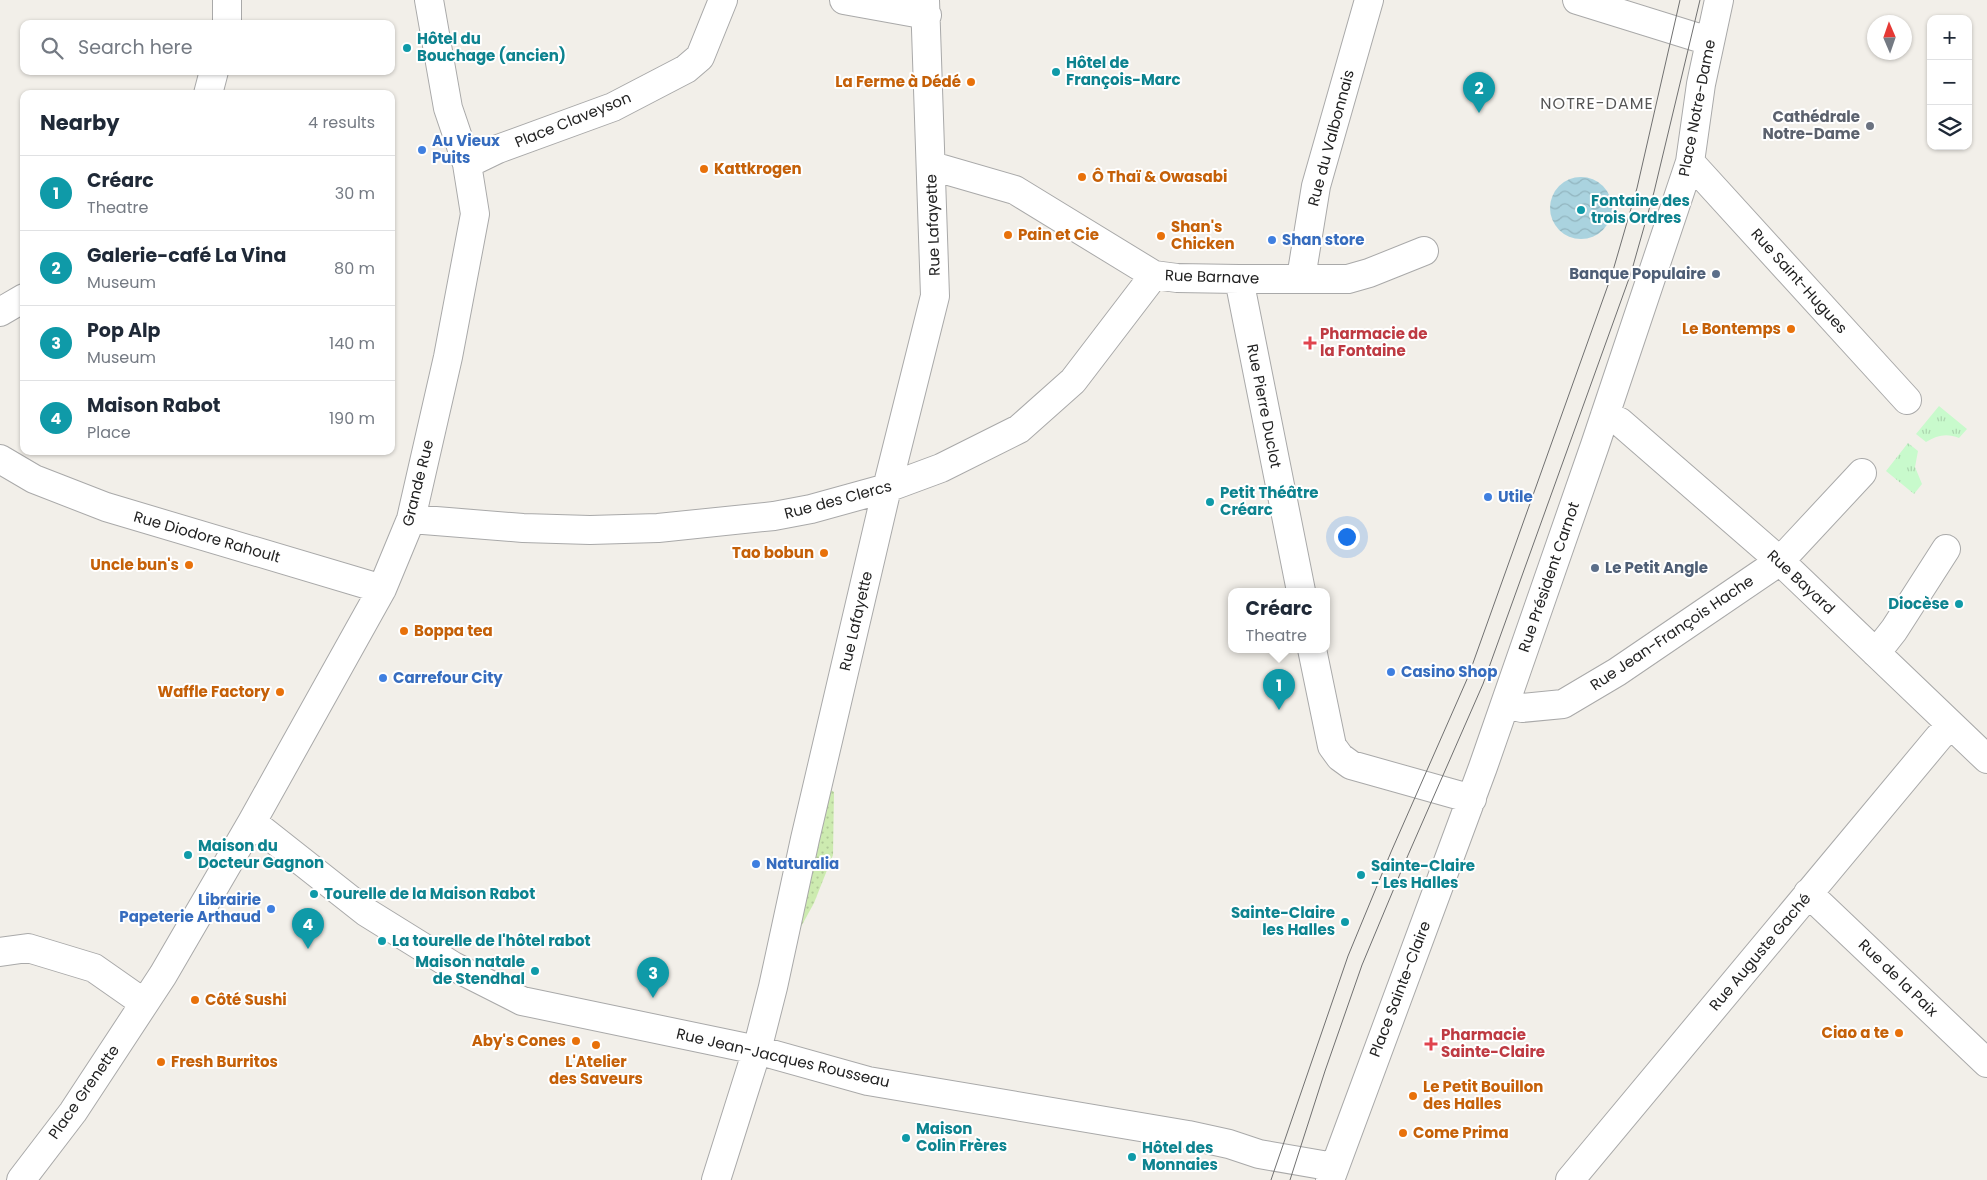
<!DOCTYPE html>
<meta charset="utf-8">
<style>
:root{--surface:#fff;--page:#f2f2f3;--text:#1f2937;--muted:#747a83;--line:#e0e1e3;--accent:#ea580c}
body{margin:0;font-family:Poppins,sans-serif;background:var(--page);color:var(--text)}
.controls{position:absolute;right:15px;top:15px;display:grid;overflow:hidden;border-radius:10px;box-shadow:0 1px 4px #0004}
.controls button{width:45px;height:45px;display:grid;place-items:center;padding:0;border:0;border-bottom:1px solid var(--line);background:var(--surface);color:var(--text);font:25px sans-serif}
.compass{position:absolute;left:1867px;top:15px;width:45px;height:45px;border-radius:50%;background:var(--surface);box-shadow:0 1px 4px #0004;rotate:358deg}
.you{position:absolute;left:1346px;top:536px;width:18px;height:18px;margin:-12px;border:4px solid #fff;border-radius:50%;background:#1a73e8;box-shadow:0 0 0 8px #1a73e833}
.badge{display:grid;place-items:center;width:32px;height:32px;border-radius:50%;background:var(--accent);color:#fff;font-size:16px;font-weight:700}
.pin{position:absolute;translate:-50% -41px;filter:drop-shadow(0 1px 2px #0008)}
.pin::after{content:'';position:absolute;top:26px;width:18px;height:15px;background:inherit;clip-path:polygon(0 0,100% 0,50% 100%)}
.popup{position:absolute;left:1228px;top:588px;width:102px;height:65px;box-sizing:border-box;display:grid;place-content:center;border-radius:10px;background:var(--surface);filter:drop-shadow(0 1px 4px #0005);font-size:16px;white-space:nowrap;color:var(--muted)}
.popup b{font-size:19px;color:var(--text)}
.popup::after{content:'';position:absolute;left:50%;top:100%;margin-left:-10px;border:10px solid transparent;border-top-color:var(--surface)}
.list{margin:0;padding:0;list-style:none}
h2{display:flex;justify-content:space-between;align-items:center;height:65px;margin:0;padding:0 20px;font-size:21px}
h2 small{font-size:16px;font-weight:400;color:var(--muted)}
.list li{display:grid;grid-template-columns:32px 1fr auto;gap:15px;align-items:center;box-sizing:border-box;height:75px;padding:0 20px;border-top:1px solid var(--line)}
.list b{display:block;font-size:19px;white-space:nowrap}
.list p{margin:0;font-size:16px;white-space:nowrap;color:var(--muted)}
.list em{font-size:16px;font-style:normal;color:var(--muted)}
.icon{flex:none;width:28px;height:28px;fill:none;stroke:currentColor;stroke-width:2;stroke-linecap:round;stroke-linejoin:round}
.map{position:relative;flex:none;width:1987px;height:1180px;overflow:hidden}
.search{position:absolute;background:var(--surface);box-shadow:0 1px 4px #0004;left:20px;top:20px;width:375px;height:55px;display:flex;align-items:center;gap:12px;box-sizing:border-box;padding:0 18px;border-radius:10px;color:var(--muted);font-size:19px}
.panel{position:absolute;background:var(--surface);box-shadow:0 1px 4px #0004;left:20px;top:90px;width:375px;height:365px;border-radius:10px}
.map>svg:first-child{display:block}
.grass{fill:url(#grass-dots)}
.park{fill:url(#park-tufts)}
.water{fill:url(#water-waves)}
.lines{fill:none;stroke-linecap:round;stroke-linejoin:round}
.street-casing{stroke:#a9a9a9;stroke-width:30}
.street{stroke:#fff;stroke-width:28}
.tram{stroke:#707070;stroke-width:1}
.culture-dot{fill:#0f9aa8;stroke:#fff;stroke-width:2}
.food-dot{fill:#e8710a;stroke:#fff;stroke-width:2}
.worship-dot{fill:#6b7280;stroke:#fff;stroke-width:2}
.shop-dot{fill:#3f7fe0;stroke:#fff;stroke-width:2}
.service-dot{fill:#5c6f8a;stroke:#fff;stroke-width:2}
.health-dot{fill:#e0444e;stroke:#fff;stroke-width:2}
.labels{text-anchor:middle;stroke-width:4;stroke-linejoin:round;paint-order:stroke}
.culture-label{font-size:15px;font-weight:bold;fill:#0d838f;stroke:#fff;text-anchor:start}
.food-label{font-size:15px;font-weight:bold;fill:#c56008;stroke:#fff;text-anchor:start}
.street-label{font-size:15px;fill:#222;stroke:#fff}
.worship-label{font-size:15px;font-weight:bold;fill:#5b616d;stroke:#fff;text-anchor:end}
.shop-label{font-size:15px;font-weight:bold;fill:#366cbe;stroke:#fff;text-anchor:start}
.service-label{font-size:15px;font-weight:bold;fill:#4e5e75;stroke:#fff;text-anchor:end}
.health-label{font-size:15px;font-weight:bold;fill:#be3a42;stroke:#fff;text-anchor:start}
.neighbourhood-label{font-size:16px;letter-spacing:1px;fill:#555;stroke:#fff}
</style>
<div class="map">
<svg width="1987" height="1180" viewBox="0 0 1987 1180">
<defs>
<pattern id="grass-dots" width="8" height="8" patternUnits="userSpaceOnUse" patternTransform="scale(1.25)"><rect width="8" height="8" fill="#cdebb0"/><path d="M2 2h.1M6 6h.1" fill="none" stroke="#b0c997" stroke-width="1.8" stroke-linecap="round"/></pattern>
<pattern id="park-tufts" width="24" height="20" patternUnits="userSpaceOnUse" patternTransform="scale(1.25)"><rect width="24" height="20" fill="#c8facc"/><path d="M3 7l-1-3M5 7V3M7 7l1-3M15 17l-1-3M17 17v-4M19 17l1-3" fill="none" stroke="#acd6af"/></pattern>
<pattern id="water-waves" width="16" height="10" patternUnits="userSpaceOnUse" patternTransform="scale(1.25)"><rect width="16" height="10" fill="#aad3df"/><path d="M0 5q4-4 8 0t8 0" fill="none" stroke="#92b5bf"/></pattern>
</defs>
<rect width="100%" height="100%" fill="#f2efe9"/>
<path class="grass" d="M 826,787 L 834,792 L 833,855 L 814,903 L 791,945 Z"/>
<path class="park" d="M 1939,406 L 1967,429 L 1959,438 C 1947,433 1937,435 1926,442 L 1916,434 Z
M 1908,443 L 1918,451 L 1915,467 L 1922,484 L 1914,494 L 1886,471 Z"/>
<path class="water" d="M1550 208a31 31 0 1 1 62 0a31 31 0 1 1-62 0Z"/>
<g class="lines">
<defs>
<path id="street" d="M 844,0 L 927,15
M 1577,0 L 1709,41
M 227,24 L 227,0
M 208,94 L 214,71
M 1690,162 L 1907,400
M 467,164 L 498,149 L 613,107 L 686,69 L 700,57 L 723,0
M 932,166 L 1015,190 L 1154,275 L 1177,278 L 1239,279 L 1348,279 L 1369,273 L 1424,251
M 1301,278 L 1316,186 L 1369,0
M 1239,279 L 1301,591
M 0,312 L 24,298
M 1605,415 L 1620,422 L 1780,561 L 1987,759
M 0,459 L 34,479 L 106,507 L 382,589
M 411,519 L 523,528 L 590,530 L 658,528 L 774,516 L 811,509 L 887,488 L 941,468 L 1019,429 L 1073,381 L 1154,275
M 1312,649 L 1332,746 L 1340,757 L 1351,765 L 1472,799
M 1876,653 L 1894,630 L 1946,549
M 1505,704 L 1522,708 L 1563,704 L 1617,672 L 1780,561 L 1862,473
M 252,822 L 366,912 L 453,966 L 522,1001 L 757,1050 L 868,1081 L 1188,1135 L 1229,1144 L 1259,1154 L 1334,1167
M 1808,893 L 1987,1063
M 0,952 L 28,948 L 94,968 L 144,1003
M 21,1180 L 73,1112 L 163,975 L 252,822 L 382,589 L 411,519 L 448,357 L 475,214 L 467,164 L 448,108 L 429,0
M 716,1180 L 757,1050 L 773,987 L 805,839 L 887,488 L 935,296 L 925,0
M 1330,1180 L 1483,767 L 1595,445 L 1690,162 L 1701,84 L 1719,0
M 1570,1180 L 1939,737 L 1951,726"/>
</defs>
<use href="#street" class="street-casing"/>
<use href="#street" class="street"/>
<path class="tram" d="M 1271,1180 L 1348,956 L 1391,852 L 1468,677 L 1612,274 L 1637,188 L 1680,0
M 1290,1180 L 1325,1071 L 1362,965 L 1405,862 L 1483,684 L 1631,273 L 1654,192 L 1700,0"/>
</g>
<g class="culture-dot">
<circle cx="407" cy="48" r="5"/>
<circle cx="1056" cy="72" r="5"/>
<circle cx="1581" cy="210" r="5"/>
<circle cx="1210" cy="502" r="5"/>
<circle cx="1959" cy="604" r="5"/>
<circle cx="188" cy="855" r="5"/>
<circle cx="1361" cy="875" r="5"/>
<circle cx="314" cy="894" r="5"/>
<circle cx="1345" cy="922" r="5"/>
<circle cx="382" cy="941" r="5"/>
<circle cx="535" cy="971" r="5"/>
<circle cx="906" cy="1138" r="5"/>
<circle cx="1132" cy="1157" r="5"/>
</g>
<g class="food-dot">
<circle cx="971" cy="82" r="5"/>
<circle cx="704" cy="169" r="5"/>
<circle cx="1082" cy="177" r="5"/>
<circle cx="1008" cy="235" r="5"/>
<circle cx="1161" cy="236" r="5"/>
<circle cx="1791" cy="329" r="5"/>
<circle cx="824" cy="553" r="5"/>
<circle cx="189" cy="565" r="5"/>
<circle cx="404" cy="631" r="5"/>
<circle cx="280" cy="692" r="5"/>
<circle cx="195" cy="1000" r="5"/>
<circle cx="1899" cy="1033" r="5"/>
<circle cx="576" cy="1041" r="5"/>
<circle cx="596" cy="1045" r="5"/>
<circle cx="161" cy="1062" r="5"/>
<circle cx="1413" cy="1096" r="5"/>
<circle cx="1403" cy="1133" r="5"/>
</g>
<circle class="worship-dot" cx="1870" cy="126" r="5"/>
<g class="shop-dot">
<circle cx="422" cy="150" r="5"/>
<circle cx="1272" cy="240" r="5"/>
<circle cx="1488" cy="497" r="5"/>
<circle cx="1391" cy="672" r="5"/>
<circle cx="383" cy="678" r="5"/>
<circle cx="756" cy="864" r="5"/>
<circle cx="271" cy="909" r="5"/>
</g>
<g class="service-dot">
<circle cx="1716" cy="274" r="5"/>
<circle cx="1595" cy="568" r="5"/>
</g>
<g class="health-dot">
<path d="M1307.5 335.5h5v5h5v5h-5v5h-5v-5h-5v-5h5z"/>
<path d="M1428.5 1036.5h5v5h5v5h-5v5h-5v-5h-5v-5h5z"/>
</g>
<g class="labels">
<g class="culture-label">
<text x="417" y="44">Hôtel du<tspan x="417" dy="17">Bouchage (ancien)</tspan></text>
<text x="1066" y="68">Hôtel de<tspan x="1066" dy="17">François-Marc</tspan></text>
<text x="1591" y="206">Fontaine des<tspan x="1591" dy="17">trois Ordres</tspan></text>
<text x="1220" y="498">Petit Théâtre<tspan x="1220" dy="17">Créarc</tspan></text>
<text x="1949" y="609" text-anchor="end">Diocèse</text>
<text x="198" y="851">Maison du<tspan x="198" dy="17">Docteur Gagnon</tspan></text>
<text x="1371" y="871">Sainte-Claire<tspan x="1371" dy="17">- Les Halles</tspan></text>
<text x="324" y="899">Tourelle de la Maison Rabot</text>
<text x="1335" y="918" text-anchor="end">Sainte-Claire<tspan x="1335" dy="17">les Halles</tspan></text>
<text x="392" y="946">La tourelle de l'hôtel rabot</text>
<text x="525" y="967" text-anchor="end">Maison natale<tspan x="525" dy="17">de Stendhal</tspan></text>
<text x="916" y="1134">Maison<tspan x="916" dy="17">Colin Frères</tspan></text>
<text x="1142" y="1153">Hôtel des<tspan x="1142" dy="17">Monnaies</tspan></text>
</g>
<g class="food-label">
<text x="961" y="87" text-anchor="end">La Ferme à Dédé</text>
<text x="714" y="174">Kattkrogen</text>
<text x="1092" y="182">Ô Thaï &amp; Owasabi</text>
<text x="1171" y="232">Shan's<tspan x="1171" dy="17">Chicken</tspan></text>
<text x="1018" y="240">Pain et Cie</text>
<text x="1781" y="334" text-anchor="end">Le Bontemps</text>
<text x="814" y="558" text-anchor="end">Tao bobun</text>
<text x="179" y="570" text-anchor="end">Uncle bun's</text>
<text x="414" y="636">Boppa tea</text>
<text x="270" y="697" text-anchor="end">Waffle Factory</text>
<text x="205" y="1005">Côté Sushi</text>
<text x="1889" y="1038" text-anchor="end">Ciao a te</text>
<text x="566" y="1046" text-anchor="end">Aby's Cones</text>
<text x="171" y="1067">Fresh Burritos</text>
<text x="596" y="1067" text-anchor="middle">L'Atelier<tspan x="596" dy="17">des Saveurs</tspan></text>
<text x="1423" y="1092">Le Petit Bouillon<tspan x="1423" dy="17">des Halles</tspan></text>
<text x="1413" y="1138">Come Prima</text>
</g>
<g class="street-label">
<text transform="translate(1697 108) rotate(-79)" y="5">Place Notre-Dame</text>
<text transform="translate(573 120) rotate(-22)" y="5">Place Claveyson</text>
<text transform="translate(1331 138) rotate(-75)" y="5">Rue du Valbonnais</text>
<text transform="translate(933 225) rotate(-92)" y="5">Rue Lafayette</text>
<text transform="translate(1212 277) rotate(2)" y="5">Rue Barnave</text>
<text transform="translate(1799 281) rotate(48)" y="5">Rue Saint-Hugues</text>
<text transform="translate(1264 406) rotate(79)" y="5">Rue Pierre Duclot</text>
<text transform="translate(418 483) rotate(-76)" y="5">Grande Rue</text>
<text transform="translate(838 500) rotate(-15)" y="5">Rue des Clercs</text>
<text transform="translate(207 537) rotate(16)" y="5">Rue Diodore Rahoult</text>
<text transform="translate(1549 577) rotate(-71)" y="5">Rue Président Carnot</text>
<text transform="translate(1801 582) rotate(43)" y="5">Rue Bayard</text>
<text transform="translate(856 621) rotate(-77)" y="5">Rue Lafayette</text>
<text transform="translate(1672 633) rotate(-34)" y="5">Rue Jean-François Hache</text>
<text transform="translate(1760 952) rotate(-50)" y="5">Rue Auguste Gaché</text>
<text transform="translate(1898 978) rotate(44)" y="5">Rue de la Paix</text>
<text transform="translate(1400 989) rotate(-69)" y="5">Place Sainte-Claire</text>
<text transform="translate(783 1058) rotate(13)" y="5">Rue Jean-Jacques Rousseau</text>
<text transform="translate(84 1092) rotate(-55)" y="5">Place Grenette</text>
</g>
<g class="worship-label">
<text x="1860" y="122">Cathédrale<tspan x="1860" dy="17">Notre-Dame</tspan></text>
</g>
<g class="shop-label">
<text x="432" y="146">Au Vieux<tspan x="432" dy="17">Puits</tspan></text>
<text x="1282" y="245">Shan store</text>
<text x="1498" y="502">Utile</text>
<text x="1401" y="677">Casino Shop</text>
<text x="393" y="683">Carrefour City</text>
<text x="766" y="869">Naturalia</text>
<text x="261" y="905" text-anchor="end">Librairie<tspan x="261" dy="17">Papeterie Arthaud</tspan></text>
</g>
<g class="service-label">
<text x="1706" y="279">Banque Populaire</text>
<text x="1605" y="573" text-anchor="start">Le Petit Angle</text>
</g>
<g class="health-label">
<text x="1320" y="339">Pharmacie de<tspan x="1320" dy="17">la Fontaine</tspan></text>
<text x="1441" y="1040">Pharmacie<tspan x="1441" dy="17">Sainte-Claire</tspan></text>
</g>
<g class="neighbourhood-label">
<text x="1597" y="109">NOTRE-DAME</text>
</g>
</g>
</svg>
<div class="controls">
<button>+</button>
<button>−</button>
<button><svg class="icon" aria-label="layers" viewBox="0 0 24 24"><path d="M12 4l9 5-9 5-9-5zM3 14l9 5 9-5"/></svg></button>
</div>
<svg class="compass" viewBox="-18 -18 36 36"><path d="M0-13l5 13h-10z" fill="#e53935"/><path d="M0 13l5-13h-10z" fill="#747a83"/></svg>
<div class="you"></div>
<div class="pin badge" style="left:1279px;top:710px;background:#0f9aa8">1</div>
<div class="popup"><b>Créarc</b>Theatre</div>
<div class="pin badge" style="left:1479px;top:113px;background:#0f9aa8">2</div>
<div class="pin badge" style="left:653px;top:998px;background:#0f9aa8">3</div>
<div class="pin badge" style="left:308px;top:949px;background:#0f9aa8">4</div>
<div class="search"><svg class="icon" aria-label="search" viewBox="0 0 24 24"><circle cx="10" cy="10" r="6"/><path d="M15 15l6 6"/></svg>Search here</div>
<section class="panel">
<h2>Nearby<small>4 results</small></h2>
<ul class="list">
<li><span class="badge" style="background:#0f9aa8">1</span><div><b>Créarc</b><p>Theatre</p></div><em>30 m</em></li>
<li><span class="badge" style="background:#0f9aa8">2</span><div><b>Galerie-café La Vina</b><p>Museum</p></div><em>80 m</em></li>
<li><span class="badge" style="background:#0f9aa8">3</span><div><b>Pop Alp</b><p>Museum</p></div><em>140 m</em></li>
<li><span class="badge" style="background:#0f9aa8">4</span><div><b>Maison Rabot</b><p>Place</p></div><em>190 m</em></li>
</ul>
</section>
</div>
